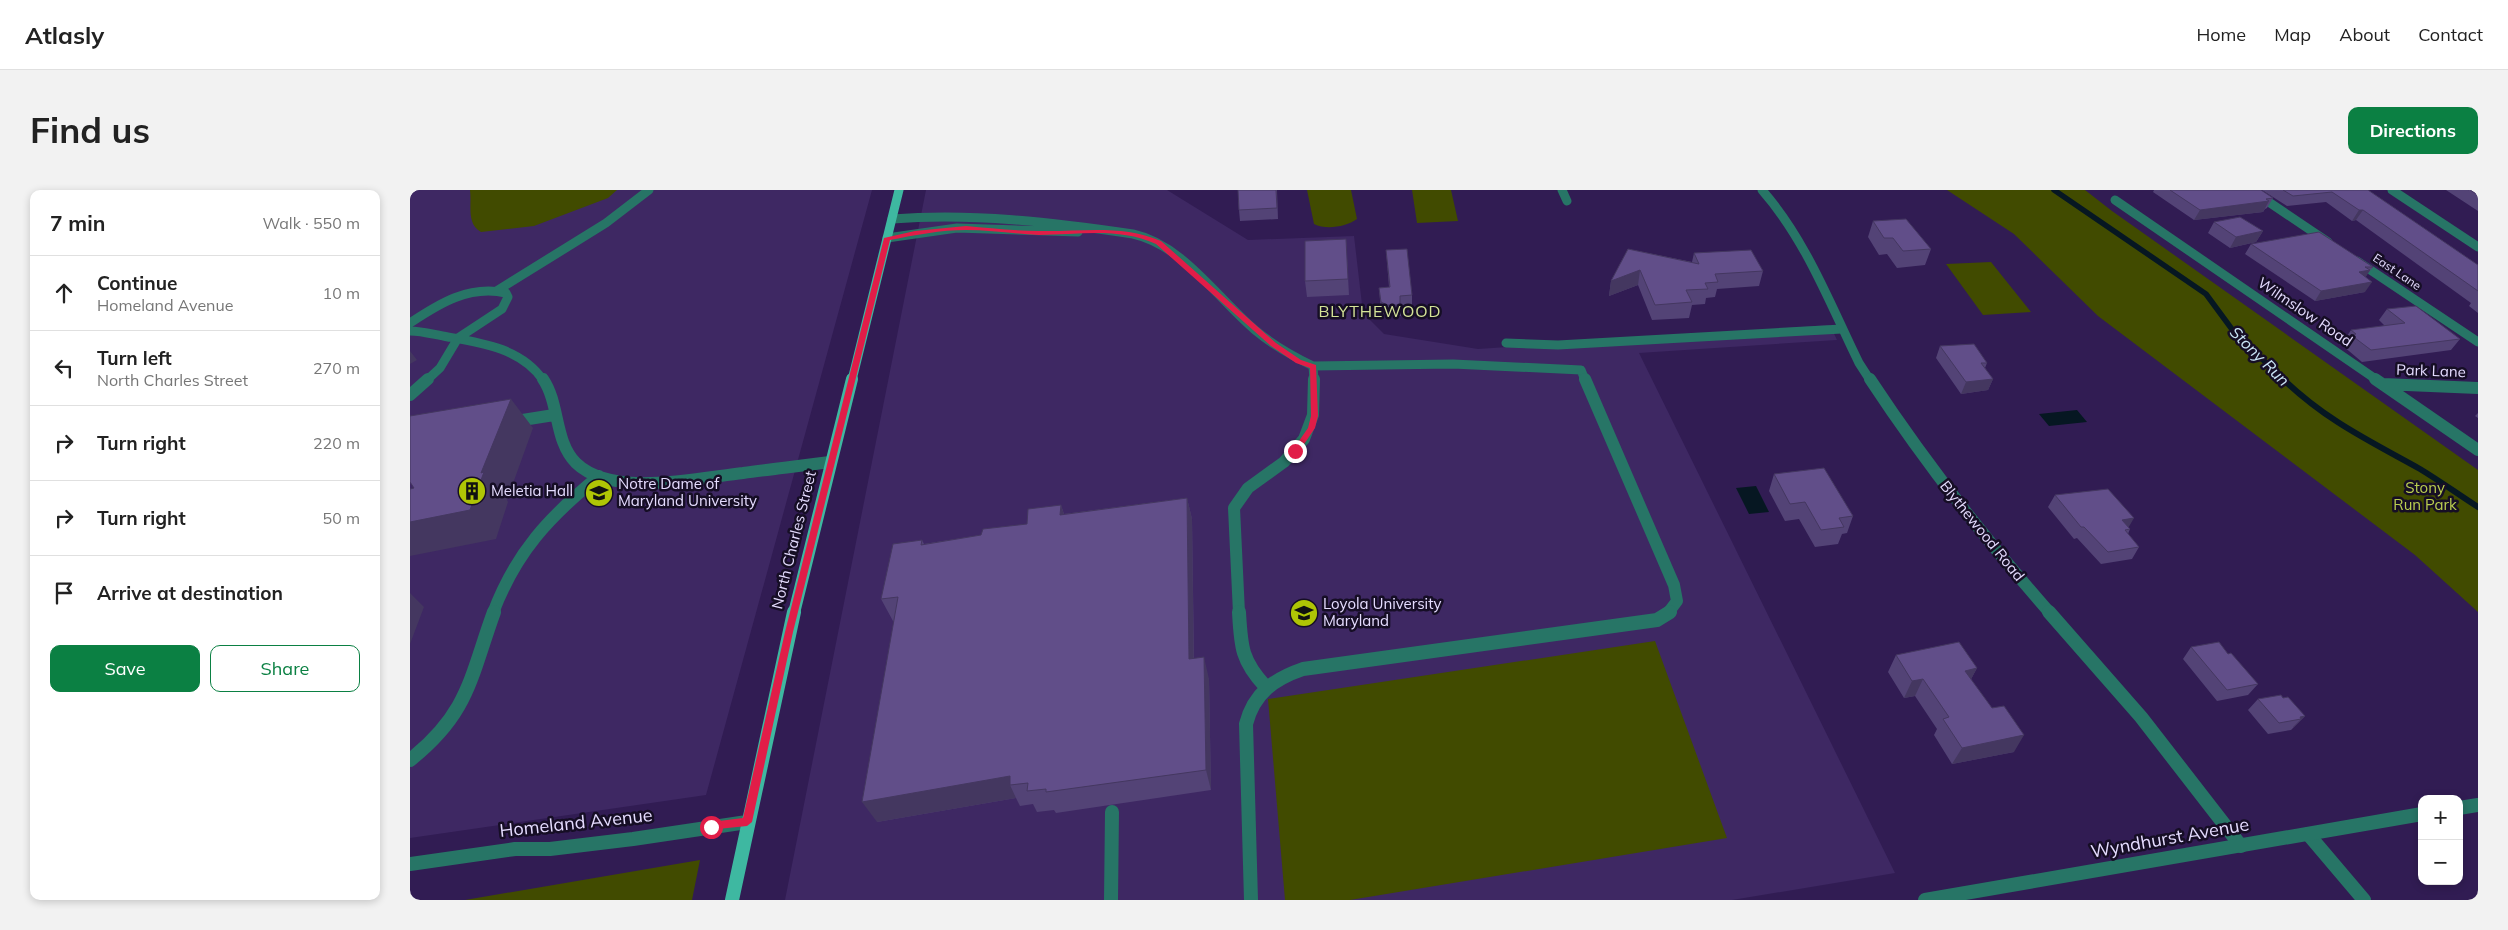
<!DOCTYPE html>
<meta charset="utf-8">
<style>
:root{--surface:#fff;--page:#f2f2f2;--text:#222;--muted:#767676;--line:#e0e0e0;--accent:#0b8043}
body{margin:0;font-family:Mulish,sans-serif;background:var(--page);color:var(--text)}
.controls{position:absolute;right:15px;bottom:15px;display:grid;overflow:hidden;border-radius:10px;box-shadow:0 2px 8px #0003}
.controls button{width:45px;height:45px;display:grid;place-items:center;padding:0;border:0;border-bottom:1px solid var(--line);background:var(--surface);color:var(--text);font:25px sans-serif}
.stop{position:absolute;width:15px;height:15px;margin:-11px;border:4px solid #e11d48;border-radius:50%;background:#fff}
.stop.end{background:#e11d48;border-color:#fff;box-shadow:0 1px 5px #0008}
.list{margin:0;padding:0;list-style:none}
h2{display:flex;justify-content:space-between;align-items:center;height:65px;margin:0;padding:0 20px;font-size:21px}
h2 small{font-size:16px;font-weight:400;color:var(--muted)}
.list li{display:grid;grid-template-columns:32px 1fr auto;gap:15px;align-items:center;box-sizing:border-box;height:75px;padding:0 20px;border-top:1px solid var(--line)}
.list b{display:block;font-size:19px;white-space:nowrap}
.list p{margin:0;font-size:16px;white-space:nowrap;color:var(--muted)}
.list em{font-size:16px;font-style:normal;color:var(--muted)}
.actions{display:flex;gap:10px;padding:15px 20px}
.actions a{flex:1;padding:11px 0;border:1px solid var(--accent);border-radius:10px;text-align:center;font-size:18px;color:var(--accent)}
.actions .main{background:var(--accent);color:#fff}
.icon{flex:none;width:28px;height:28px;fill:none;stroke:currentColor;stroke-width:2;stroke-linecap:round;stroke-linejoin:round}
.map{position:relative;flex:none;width:2068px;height:710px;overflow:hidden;border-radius:10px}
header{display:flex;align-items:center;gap:30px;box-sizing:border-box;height:70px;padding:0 25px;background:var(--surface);border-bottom:1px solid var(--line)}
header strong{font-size:24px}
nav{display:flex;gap:28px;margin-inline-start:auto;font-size:18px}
.intro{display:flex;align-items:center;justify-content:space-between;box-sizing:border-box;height:120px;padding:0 30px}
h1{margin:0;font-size:35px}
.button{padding:12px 22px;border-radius:10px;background:var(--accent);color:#fff;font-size:18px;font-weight:700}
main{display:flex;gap:30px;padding:0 30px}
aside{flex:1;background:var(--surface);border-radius:10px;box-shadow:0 2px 8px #0003}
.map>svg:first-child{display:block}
.built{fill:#3e2863}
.green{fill:#414b00}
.water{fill:#061722}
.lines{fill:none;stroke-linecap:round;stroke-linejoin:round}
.stream-far1{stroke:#061722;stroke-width:5.5}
.stream{stroke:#061722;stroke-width:6}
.service-far2{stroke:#277566;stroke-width:9}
.service-far1{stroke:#277566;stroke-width:12}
.service{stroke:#277566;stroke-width:14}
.minor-far2{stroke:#277566;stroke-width:9}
.minor-far1{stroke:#277566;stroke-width:12}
.minor{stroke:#277566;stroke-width:14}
.tertiary{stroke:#277566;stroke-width:14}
.primary-far2{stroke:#3eb8a1;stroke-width:9}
.primary-far1{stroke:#3eb8a1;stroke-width:12}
.primary{stroke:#3eb8a1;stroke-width:14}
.wall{fill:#534376}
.shaded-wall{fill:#443760}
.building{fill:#614e89;stroke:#443760}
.route{fill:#e11d48}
.labels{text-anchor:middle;stroke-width:5;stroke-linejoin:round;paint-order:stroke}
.far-street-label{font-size:12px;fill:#e5dcff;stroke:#160e25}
.street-label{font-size:15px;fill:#e5dcff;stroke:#160e25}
.poi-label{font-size:15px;fill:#e5dcff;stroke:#160e25;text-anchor:start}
.park-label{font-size:15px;fill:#bbcf50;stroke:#160e25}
.neighbourhood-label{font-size:16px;letter-spacing:1px;fill:#d5e498;stroke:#160e25}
.water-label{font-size:16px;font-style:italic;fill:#c9e4f6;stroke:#160e25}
.near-street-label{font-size:18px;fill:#e5dcff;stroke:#160e25}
</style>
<header>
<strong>Atlasly</strong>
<nav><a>Home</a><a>Map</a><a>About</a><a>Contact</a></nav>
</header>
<div class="intro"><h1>Find us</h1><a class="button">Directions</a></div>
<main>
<aside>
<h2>7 min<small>Walk · 550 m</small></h2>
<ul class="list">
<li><svg class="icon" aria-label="ahead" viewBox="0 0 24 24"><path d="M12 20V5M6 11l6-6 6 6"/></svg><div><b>Continue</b><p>Homeland Avenue</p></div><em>10 m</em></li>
<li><svg class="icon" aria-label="left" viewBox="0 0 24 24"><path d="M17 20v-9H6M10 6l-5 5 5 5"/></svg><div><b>Turn left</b><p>North Charles Street</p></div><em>270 m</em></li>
<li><svg class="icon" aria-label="right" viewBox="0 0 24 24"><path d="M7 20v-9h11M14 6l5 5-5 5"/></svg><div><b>Turn right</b></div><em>220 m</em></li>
<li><svg class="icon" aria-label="right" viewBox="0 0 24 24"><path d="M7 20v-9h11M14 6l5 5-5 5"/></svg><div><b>Turn right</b></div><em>50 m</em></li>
<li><svg class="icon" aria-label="arrive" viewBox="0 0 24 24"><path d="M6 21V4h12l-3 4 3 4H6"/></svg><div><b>Arrive at destination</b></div></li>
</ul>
<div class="actions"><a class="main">Save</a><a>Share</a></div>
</aside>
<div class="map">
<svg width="2068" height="710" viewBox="0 0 2068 710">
<rect width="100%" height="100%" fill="#311c53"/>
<path class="built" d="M 0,0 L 462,0 L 296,605 L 0,648 Z
M 516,0 L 757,0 L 838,50 L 944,46 L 953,123 L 974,144 L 1068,159 L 1420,135 L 1427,150 L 1229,163 L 1485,683 L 1322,710 L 375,710 Z"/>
<path class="green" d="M 60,0 L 207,0 L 198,8 L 124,36 L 71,42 C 56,34 62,15 60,0 Z
M 897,0 L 941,0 L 947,29 C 936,37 916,40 904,34 Z
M 1002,0 L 1041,0 L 1048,31 L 1007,33 Z
M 1537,0 L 1675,0 L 1702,21 L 2068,280 L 2068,422 L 2005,365 L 1688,126 L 1604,44 Z
M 1581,72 L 1621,122 L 1573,125 L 1536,74 Z
M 1245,451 L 1317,648 L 940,710 L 875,710 L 858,509 Z
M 290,670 L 282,710 L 55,710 Z"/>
<path class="water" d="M 1667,220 L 1677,232 L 1639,236 L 1629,224 Z
M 1346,296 L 1359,322 L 1339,324 L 1326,298 Z"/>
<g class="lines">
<path class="stream-far1" d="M 1644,0 L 1796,104 L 1824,142 L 1874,190"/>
<path class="stream" d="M 1873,189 C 1917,231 1958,250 2010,279 C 2030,291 2049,305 2068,317"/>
<path class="service-far2" d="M 1152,0 L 1157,11
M 1841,0 L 1918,52
M 482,29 C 563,23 642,32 723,44 C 773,55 807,108 845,140 C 863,155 882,166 903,176 L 904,190
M 477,48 L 547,38 L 668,42
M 1947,71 L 2068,152
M 88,100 L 196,33 L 239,0
M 0,133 C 30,113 59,95 96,103 L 98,107 L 92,119 L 48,148 L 30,178 L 17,190
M 0,141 C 13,141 25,145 38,147 C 73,153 112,159 133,190
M 1096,153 L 1148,155 L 1432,139
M 903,176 L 1043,174 L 1171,180 L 1175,190"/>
<path class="service-far1" d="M 133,189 C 150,214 144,251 166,273 C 202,308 288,288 333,283 C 362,279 391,276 420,272
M 1175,189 L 1264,395 L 1267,411 L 1258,423
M 0,205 L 18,189
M 100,232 L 144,225
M 83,423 C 106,362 139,327 189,286
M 829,423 L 824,318 L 838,298 L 874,272 L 894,249 L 903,225 L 904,189"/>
<path class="service" d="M 829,422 C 831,456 831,470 855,496
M 0,570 C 59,523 60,488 84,422
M 701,710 L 702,622
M 841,710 L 836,534 C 844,503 864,489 893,479 L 1247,430 L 1260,422"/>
<path class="minor-far2" d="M 1352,0 C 1396,50 1420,114 1449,173 L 1460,190
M 1982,0 L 2068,57
M 1705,10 L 1967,190"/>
<path class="minor-far1" d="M 1460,189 C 1514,271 1575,349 1640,423
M 1965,189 L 2068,260
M 1973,194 L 2068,198"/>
<path class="minor" d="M 1639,422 L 1731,527 L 1831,656
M 1898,644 L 1954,710"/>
<path class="tertiary" d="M 2049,618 L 2068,615
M 0,674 L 105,659 L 140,659 L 223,649 L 337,632
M 1515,710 L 2012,624"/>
<path class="primary-far2" d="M 442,190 L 489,0"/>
<path class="primary-far1" d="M 384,423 L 442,189"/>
<path class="primary" d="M 322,710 L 384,422"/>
</g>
<path class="wall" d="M 828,0 L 867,0 L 868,29 L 830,31 L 829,20 Z
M 1744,0 L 1851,0 L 1863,8 L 1857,18 L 1855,19 L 1853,22 L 1784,30 L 1743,2 Z
M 1852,0 L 1958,0 L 2068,75 L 2068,123 L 2059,116 L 2061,113 L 1946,30 L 1942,31 L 1916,12 L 1877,16 Z
M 2036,0 L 2068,0 L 2068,21 Z
M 1463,31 L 1521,59 L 1515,75 L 1487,78 L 1477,64 L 1469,65 L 1458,47 Z
M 1804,32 L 1853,41 L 1846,52 L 1820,58 L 1798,43 Z
M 936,49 L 939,105 L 897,107 L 895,91 Z
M 1841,54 L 1963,77 L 1955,87 L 1955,102 L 1905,111 L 1835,64 Z
M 1218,59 L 1282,72 L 1284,63 L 1353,81 L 1349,96 L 1307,99 L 1305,107 L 1296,108 L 1295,114 L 1282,115 L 1279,128 L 1242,130 L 1228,95 L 1199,106 L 1201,91 Z
M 976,60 L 1002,105 L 1002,116 L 991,117 L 991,126 L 978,126 L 971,123 L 969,98 L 979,97 Z
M 1977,119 L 2050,149 L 2041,160 L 1952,172 L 1933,156 L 1935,153 L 1933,152 L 1941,140 L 1975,136 L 1969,130 Z
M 1530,156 L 1577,173 L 1575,178 L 1583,189 L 1578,200 L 1551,204 L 1526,168 Z
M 2068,223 L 2068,228 L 2065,226 Z
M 1364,284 L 1443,326 L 1437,343 L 1432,344 L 1428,354 L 1405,357 L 1389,329 L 1375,331 L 1359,301 Z
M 1645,305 L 1719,338 L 1720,339 L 1718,344 L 1729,357 L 1722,369 L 1691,374 L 1667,348 L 1664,349 L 1638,317 Z
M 777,308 L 782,329 L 784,468 L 799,489 L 801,600 L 646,623 L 644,620 L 627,622 L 623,614 L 610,616 L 606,608 L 467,632 L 484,431 L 483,431 L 471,409 L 512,350 L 514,354 L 571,345 L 617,334 L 651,315 L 654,324 Z
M 1781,457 L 1848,494 L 1838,505 L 1807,511 L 1773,469 Z
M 1486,465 L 1567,478 L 1561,489 L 1604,562 L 1542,574 L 1524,545 L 1527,539 L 1505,506 L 1494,508 L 1478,482 Z
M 1848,509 L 1895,526 L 1881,540 L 1858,544 L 1838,520 Z"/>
<path class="shaded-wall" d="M 1859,11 L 1853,22 L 1784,30 L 1790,20 Z
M 1949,20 L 1953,20 L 1946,30 L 1942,31 Z
M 1853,41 L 1846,52 L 1820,58 L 1826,47 Z
M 1230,80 L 1228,95 L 1199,106 L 1201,91 Z
M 1960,80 L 1954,90 L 1949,82 Z
M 1962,92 L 1955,102 L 1905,111 L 1911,101 Z
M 0,161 L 7,170 L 0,174 Z
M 1583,189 L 1578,200 L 1551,204 L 1556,192 Z
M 101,209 L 123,238 L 97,310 L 98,312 L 86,349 L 0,366 L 0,332 Z
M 777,308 L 782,329 L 784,490 L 779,469 Z
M 651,315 L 658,337 L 650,325 Z
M 1724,328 L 1717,340 L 1712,330 Z
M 0,403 L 14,417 L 0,454 Z
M 794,467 L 799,489 L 801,600 L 796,580 Z
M 1567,478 L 1558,495 L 1555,481 Z
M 1513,489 L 1505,506 L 1494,508 L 1502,491 Z
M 1895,526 L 1884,537 L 1883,537 L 1891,529 L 1890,527 Z
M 1614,545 L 1604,562 L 1542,574 L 1552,558 Z
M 600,586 L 600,595 L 606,608 L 467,632 L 452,612 Z"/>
<path class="building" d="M 828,0 L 866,0 L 867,18 L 829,20 Z
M 1760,0 L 1851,0 L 1863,8 L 1856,9 L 1859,11 L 1790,20 Z
M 1873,0 L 1958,0 L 2068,75 L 2068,101 L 1953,20 L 1949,20 L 1922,2 L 1883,6 Z
M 2060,0 L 2068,0 L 2068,5 Z
M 1830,27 L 1853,41 L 1826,47 L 1804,32 Z
M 1496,29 L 1521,59 L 1493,61 L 1483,48 L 1474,48 L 1463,31 Z
M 1909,42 L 1963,77 L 1955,77 L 1960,80 L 1949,82 L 1962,92 L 1911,101 L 1841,54 Z
M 936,49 L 938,89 L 895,91 L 895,51 Z
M 997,59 L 1002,105 L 990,106 L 990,115 L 977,115 L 971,112 L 969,98 L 980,97 L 976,60 Z
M 1218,59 L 1289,74 L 1284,63 L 1341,60 L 1353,81 L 1305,84 L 1308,92 L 1295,93 L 1298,99 L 1276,100 L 1282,112 L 1245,115 L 1230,80 L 1201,91 Z
M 2006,116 L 2050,149 L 1961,160 L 1941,145 L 1946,144 L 1941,140 L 1995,133 L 1977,119 Z
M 1564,154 L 1577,173 L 1571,173 L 1583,189 L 1556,192 L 1530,156 Z
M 101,209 L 71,283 L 74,282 L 60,320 L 0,332 L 0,299 L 4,298 L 0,292 L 0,226 Z
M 1414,278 L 1443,326 L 1429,328 L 1434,337 L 1411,340 L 1395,312 L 1380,314 L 1364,284 Z
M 1698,299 L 1724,328 L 1712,330 L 1720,339 L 1715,340 L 1729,357 L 1698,362 L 1674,337 L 1671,337 L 1645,305 Z
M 777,308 L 779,469 L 794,467 L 796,580 L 636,602 L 636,599 L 617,601 L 618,593 L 600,595 L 600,586 L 452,612 L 488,407 L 471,409 L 483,354 L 512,350 L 511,355 L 571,345 L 573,339 L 617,334 L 618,319 L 651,315 L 650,325 Z
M 1549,452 L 1567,478 L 1555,481 L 1582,518 L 1594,516 L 1614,545 L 1552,558 L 1533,529 L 1539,527 L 1513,489 L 1502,491 L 1486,465 Z
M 1809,452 L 1818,464 L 1821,463 L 1848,494 L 1817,500 L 1781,457 Z
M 1871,505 L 1873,508 L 1878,507 L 1895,526 L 1890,527 L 1891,529 L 1869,533 L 1848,509 Z"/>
<path class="route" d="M 556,36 C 580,38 605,41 629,41 C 671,42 711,34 751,51 L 866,153 L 891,170 L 906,175 L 908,226 L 905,238 L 888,263 L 883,263 L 882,261 L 898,238 L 901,226 L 900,178 L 886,173 L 861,156 L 746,54 C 708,37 670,45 629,45 C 605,44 581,40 556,40 C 531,40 505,45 480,50 L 383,442 L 342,632 L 337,636 L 298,640 L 296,637 L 301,632 L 333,628 L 375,442 L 474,48 L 505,41 Z"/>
<defs>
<symbol id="building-disc" viewBox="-11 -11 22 22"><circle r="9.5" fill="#afc505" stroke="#160e25"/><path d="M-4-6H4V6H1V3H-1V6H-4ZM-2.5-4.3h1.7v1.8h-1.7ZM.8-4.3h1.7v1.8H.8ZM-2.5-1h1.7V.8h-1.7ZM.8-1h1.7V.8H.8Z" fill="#111"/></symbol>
<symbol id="university-disc" viewBox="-11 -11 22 22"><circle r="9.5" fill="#afc505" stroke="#160e25"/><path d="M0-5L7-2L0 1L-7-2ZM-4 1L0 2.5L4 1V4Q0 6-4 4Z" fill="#111"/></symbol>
</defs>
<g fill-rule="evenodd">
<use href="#building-disc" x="46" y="285" width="32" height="32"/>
<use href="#university-disc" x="173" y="287" width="32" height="32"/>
<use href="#university-disc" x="878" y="407" width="32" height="32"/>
</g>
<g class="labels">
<g class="far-street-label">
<text transform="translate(1987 82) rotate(34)" y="4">East Lane</text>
</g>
<g class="street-label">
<text transform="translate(1895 122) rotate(34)" y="5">Wilmslow Road</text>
<text transform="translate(2021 181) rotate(2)" y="5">Park Lane</text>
<text transform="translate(1572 341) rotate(51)" y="5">Blythewood Road</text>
<text transform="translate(384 350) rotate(-76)" y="5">North Charles Street</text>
</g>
<g class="poi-label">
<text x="208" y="299">Notre Dame of<tspan x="208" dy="17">Maryland University</tspan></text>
<text x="81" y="306">Meletia Hall</text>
<text x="913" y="419">Loyola University<tspan x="913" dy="17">Maryland</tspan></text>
</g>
<g class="park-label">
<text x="2015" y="303">Stony<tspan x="2015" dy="17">Run Park</tspan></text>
</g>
<g class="neighbourhood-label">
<text x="970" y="127">BLYTHEWOOD</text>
</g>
<g class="water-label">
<text transform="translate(1850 166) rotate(45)" y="6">Stony Run</text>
</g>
<g class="near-street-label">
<text transform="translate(166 633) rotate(-6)" y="6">Homeland Avenue</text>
<text transform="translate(1760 648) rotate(-10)" y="6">Wyndhurst Avenue</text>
</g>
</g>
</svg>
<div class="controls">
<button>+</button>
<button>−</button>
</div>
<div class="stop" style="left:301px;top:637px"></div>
<div class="stop end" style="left:885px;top:261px"></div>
</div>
</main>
